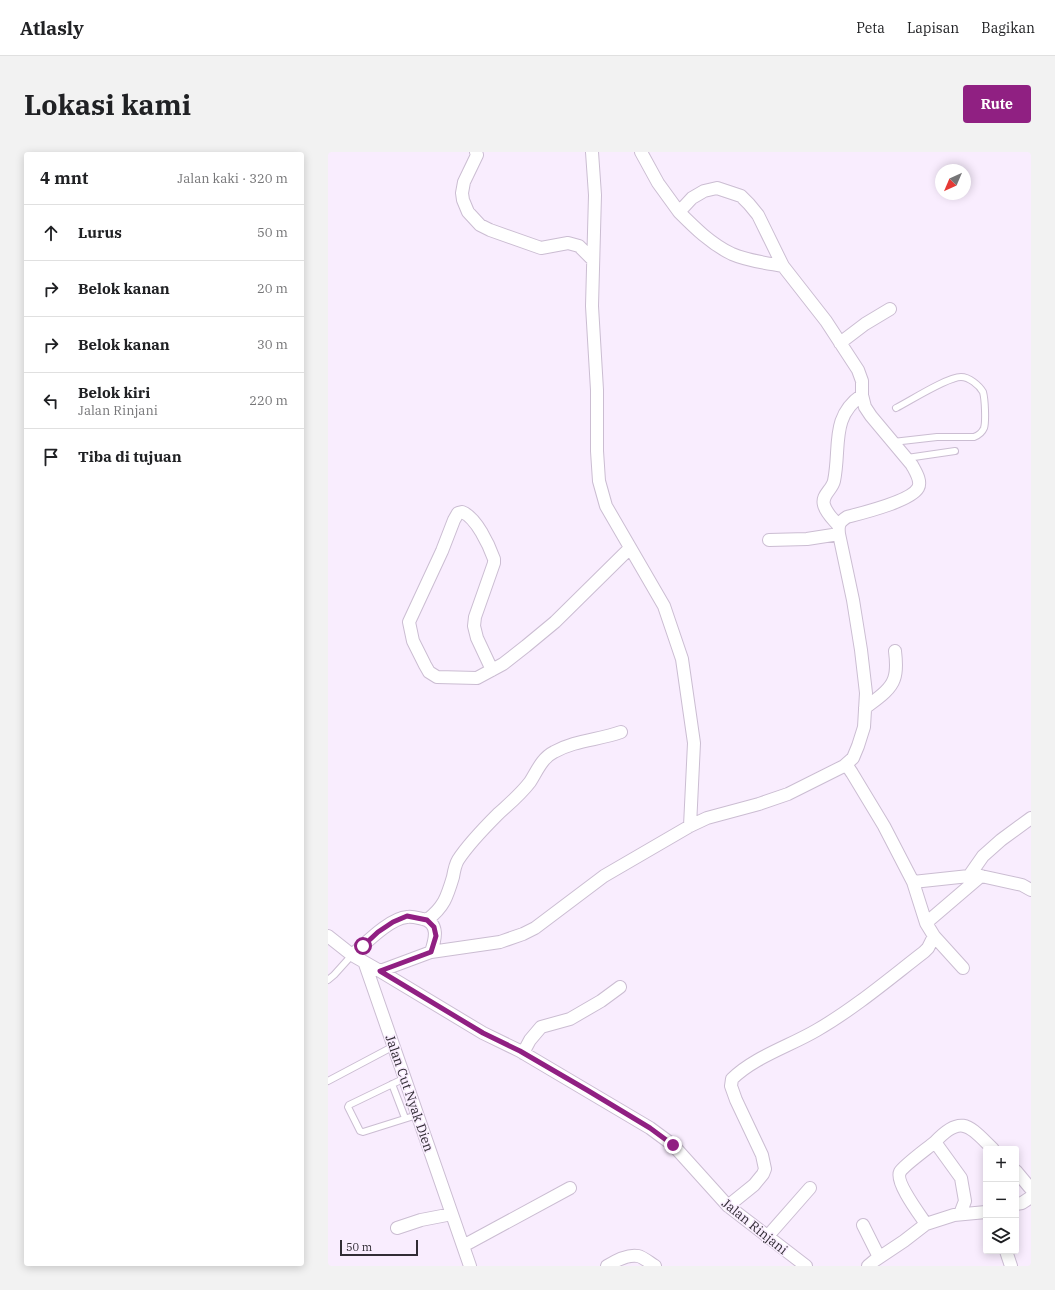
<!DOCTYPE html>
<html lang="id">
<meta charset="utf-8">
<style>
:root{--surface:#fff;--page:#f2f2f2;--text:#202124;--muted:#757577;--line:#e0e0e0;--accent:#902082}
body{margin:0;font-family:"IBM Plex Serif",serif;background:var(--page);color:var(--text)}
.controls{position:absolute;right:12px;bottom:12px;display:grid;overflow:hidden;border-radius:4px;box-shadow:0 2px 10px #0003}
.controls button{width:36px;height:36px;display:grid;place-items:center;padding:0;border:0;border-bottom:1px solid var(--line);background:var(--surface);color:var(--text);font:20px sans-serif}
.compass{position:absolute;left:607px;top:12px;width:36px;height:36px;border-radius:50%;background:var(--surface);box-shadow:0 2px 10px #0003;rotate:224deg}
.scale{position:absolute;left:12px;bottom:10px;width:78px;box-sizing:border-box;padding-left:4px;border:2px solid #312c34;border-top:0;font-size:11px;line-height:14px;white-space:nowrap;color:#312c34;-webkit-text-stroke:3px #f9edfe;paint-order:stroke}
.stop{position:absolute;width:12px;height:12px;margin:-9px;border:3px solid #902082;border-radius:50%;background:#fff}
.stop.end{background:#902082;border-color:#fff;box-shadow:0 1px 4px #0008}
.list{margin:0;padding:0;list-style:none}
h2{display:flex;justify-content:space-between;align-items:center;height:52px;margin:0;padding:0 16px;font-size:17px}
h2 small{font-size:13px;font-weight:400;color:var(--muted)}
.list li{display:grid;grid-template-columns:26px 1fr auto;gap:12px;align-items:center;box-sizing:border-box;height:56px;padding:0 16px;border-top:1px solid var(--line)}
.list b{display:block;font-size:15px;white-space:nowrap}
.list p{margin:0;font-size:13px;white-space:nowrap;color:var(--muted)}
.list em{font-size:13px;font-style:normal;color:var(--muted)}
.icon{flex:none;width:22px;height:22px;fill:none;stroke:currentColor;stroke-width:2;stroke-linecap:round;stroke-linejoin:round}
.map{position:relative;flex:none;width:703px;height:1114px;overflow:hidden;border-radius:4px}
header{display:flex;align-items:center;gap:24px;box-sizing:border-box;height:56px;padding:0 20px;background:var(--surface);border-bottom:1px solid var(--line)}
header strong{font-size:19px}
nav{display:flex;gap:22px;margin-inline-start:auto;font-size:14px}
.intro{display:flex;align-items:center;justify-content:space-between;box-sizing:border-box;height:96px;padding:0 24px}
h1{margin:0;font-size:28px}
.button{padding:10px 18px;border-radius:4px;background:var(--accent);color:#fff;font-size:14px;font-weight:700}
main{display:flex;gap:24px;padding:0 24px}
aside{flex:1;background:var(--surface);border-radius:4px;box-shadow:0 2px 10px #0003}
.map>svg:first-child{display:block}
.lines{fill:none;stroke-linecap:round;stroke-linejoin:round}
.service-casing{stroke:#cbbdd2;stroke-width:8}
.minor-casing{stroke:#cbbdd2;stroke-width:14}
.service{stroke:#fff;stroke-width:6}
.minor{stroke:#fff;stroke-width:12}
.route{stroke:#902082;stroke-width:5}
.labels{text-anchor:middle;stroke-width:3;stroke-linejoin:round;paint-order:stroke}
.street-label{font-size:13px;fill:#312c34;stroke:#f9edfe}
</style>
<header>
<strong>Atlasly</strong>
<nav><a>Peta</a><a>Lapisan</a><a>Bagikan</a></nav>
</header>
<div class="intro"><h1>Lokasi kami</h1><a class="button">Rute</a></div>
<main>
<aside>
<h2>4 mnt<small>Jalan kaki · 320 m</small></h2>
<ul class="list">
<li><svg class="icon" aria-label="ahead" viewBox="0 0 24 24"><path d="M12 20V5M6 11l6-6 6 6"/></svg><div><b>Lurus</b></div><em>50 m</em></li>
<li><svg class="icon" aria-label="right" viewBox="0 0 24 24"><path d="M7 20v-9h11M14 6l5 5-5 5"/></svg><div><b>Belok kanan</b></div><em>20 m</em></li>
<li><svg class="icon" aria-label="right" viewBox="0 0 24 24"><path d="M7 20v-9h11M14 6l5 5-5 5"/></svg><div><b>Belok kanan</b></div><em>30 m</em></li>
<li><svg class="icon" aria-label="left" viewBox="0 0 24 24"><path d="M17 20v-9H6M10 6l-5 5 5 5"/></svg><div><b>Belok kiri</b><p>Jalan Rinjani</p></div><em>220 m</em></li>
<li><svg class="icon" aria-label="arrive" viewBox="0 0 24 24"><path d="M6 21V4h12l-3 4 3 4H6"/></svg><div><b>Tiba di tujuan</b></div></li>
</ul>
</aside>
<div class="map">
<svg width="703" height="1114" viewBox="0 0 703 1114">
<rect width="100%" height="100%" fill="#f9edfe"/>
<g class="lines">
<defs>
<path id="service" d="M 565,290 L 609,285 L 646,285 C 651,283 654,281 656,276 C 658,270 657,247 655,240 C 651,233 641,225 633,225 C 619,225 582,249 568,256
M 579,306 L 627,299
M 0,828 L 6,823 L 24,803
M 77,926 L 21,953 L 20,955 L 32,979 L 35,980 L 89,963
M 0,929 L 66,894
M 64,932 L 77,966"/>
<path id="minor" d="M 148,0 L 149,3 L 136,30 L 134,41 L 135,48 L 140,60 L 152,73 L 162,78 L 213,96 L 240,91 L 251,94 L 265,108
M 264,0 L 267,43 L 264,154 L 269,238 L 269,299 L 271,329 L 278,354 L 336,454 L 354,507 L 366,591 L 362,674
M 313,0 L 330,31 L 351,60 L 364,46 L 376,39 L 389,36 L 413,44 L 421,52 L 430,63 L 455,114 L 498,169 L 530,218 L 534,229 L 534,243 L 537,255 L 543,264 L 584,313 C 587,319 594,329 590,336 C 583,349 534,361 519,365 C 511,370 510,373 511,382 L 525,448 L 533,498 L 538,541 L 536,575 L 530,594 L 525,606 L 516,614
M 351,60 C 367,76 383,92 404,102 C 420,109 438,111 455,114
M 512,191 L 537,172 L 562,157
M 510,373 C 505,367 498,361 496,353 C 493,343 504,338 506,329 C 513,295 502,265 534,243
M 441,388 L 479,387 L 511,382
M 164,518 L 149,486 L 146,474 L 147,465 L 166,411 L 166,407 C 161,393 148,365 134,360 L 130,361 L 126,368 L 114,399 L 81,470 L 85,489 L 97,513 L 101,520 L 109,525 L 149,526 L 175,512 L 198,494 L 227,470 L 302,396
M 537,556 C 547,548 562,539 566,527 C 569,519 568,507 567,499
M 641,724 L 655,704 L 673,688 L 703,666
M 585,730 L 641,724 L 653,724 L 694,733 L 703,738
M 99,768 C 116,755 119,745 125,725 C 126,719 127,713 130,708 C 141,691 156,676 170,662 C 182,651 192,643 202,630 C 209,619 214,606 226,600 C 247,588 271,588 293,580
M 598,771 L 653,724
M 0,784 L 24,803 L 52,819 L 155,881 L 192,899 L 322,976 L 345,993 L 400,1054 L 478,1114
M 606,784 L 635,816
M 24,803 C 37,792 62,766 79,765 C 84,764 90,766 95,767 C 112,771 107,788 103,800
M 37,812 L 142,1114
M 52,819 L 103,800 L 172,790 L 195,782 L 207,776 L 276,724 L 362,674 L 379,666 L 431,652 L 460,642 L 516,614 L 520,615 L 524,621 L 556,674 L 585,730 L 598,771 L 606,784 L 600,796 L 596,800 C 561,827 527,856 489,878 C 462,894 426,905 404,927 L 403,934 L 408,948 L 434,1003 L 437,1017 L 435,1022 L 426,1033 L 400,1054
M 195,901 L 202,888 L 213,875 L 242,867 L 273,849 L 292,835
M 688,1019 L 703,1037
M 688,1052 L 694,1051 L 703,1045
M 632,1062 L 637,1049 L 633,1026 L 607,990 C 634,961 642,975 665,997
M 598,1072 C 592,1063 567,1030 572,1020 C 575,1014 600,996 607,990
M 535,1073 L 551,1105
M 69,1076 L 93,1068 L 124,1062
M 439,1085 L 482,1036
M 135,1094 L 242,1036
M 678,1099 L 683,1114
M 279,1114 C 287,1109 300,1102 310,1104 C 315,1105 322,1111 327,1114
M 540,1114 L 546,1109 L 576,1089 L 598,1072 L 626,1063 L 658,1060"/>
</defs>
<use href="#service" class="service-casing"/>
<use href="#minor" class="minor-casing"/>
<use href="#service" class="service"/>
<use href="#minor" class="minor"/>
</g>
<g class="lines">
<path class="route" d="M 35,794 L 50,780 L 65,770 L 79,764 L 99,768 L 106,775 L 108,784 L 103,800 L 52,819 L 155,881 L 192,899 L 259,938 L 322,976 L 345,993"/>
</g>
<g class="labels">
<g class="street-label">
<text transform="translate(82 941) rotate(71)" y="5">Jalan Cut Nyak Dien</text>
<text transform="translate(427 1074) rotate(39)" y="5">Jalan Rinjani</text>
</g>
</g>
</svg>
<div class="controls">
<button>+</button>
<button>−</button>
<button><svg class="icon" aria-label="layers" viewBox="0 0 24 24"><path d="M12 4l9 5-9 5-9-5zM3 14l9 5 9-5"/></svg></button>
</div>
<svg class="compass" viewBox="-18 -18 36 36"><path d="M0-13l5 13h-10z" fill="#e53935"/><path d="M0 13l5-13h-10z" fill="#757577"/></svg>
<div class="scale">50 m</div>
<div class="stop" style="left:35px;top:794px"></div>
<div class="stop end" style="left:345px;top:993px"></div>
</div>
</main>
